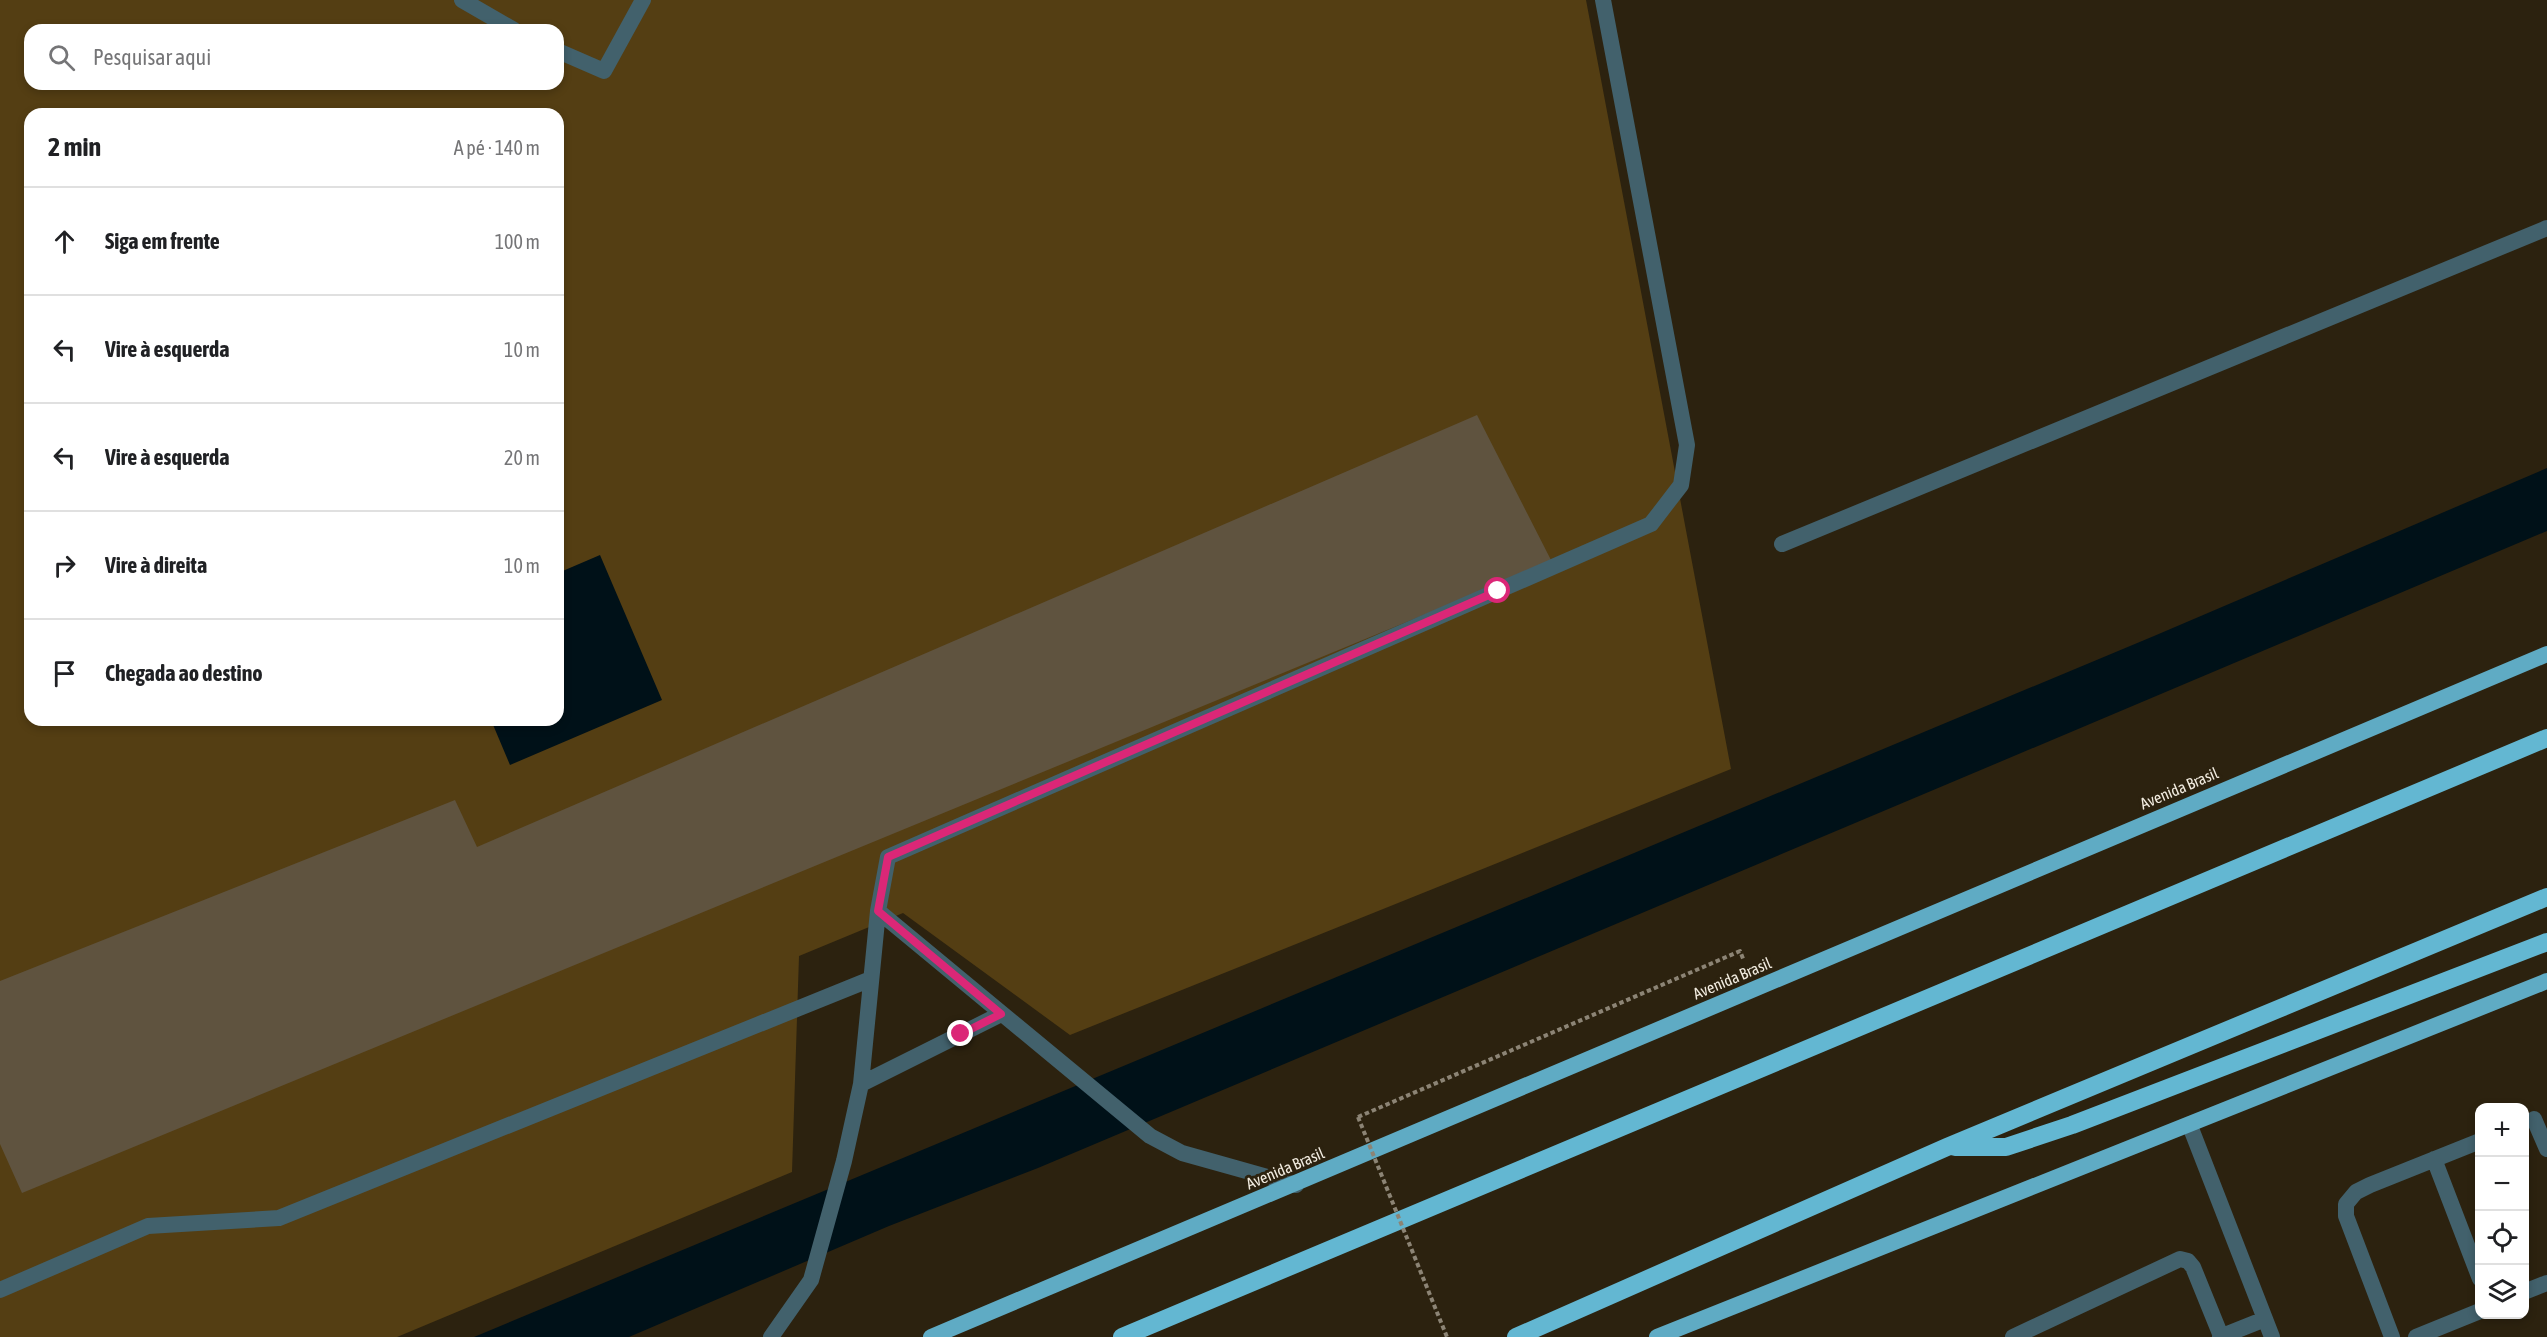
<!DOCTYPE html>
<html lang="pt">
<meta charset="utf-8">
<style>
:root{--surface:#fff;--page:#f2f2f2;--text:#202124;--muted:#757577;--line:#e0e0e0}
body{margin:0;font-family:"Asap Condensed",sans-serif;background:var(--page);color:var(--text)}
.controls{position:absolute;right:18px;bottom:18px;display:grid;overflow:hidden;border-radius:12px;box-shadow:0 3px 9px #0003}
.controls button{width:54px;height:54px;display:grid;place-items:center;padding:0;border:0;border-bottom:2px solid var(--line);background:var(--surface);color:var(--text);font:30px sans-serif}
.stop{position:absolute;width:18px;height:18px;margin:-14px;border:4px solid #db2777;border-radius:50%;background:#fff}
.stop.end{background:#db2777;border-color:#fff;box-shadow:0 2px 6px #0008}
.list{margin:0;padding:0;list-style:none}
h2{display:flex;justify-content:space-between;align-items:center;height:78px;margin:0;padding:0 24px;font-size:26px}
h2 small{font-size:20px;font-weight:400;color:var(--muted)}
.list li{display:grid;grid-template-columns:39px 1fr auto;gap:18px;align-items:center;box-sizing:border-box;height:108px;padding:0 24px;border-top:2px solid var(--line)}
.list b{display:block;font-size:22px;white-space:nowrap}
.list em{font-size:20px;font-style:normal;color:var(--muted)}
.icon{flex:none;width:33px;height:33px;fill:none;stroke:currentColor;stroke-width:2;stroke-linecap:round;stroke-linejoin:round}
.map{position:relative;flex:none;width:2547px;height:1337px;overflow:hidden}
.search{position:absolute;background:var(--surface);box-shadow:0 3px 9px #0003;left:24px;top:24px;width:540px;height:66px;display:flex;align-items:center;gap:15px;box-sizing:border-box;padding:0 21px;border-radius:18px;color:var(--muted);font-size:22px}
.panel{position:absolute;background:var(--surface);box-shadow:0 3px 9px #0003;left:24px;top:108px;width:540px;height:618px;border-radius:18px}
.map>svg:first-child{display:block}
.green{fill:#543e13;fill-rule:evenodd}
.water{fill:#001118}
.building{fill:#5f533f}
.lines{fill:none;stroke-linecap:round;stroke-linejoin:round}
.path{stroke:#8c8475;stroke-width:4;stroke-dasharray:4.5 3;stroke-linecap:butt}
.service{stroke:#42616c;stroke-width:16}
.trunk{stroke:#5fabc4;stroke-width:16}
.motorway{stroke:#63b7d2;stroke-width:18}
.path-bridge{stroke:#8c8475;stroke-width:4;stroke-dasharray:4.5 3;stroke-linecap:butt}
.route{stroke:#db2777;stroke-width:8}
.labels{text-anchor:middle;stroke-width:6;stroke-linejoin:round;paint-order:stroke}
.street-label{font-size:16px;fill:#f1ebdf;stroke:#2c220f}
</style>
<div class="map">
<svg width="2547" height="1337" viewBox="0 0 2547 1337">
<rect width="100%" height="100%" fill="#2c220f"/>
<path class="green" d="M 0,0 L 1586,0 L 1731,769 L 1070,1035 L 903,913 L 799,956 L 792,1172 L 397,1337 L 0,1337 ZM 30,30 L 558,30 L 558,84 L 30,84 ZM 30,114 L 558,114 L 558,720 L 30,720 Z"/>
<path class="water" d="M 2547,468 L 2547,531 L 1038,1168 L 889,1226 L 629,1337 L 474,1337 L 2154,636 Z
M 600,555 L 662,700 L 510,765 L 491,720 L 558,720 L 558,573 Z"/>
<path class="building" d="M 1477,415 L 1552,562 L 22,1193 L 0,1144 L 0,981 L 455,800 L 477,847 Z"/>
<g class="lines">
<path class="path" d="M 1358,1117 L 1740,951 L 1744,961"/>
<path class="service" d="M 462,0 L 514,30
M 558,51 L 604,71 L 643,0
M 1782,544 L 2547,228
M 878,911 L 1150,1136 L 1182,1153 L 1296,1185
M 861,1084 L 1001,1014
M 2534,1119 L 2547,1149
M 2190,1126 L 2272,1337
M 2434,1159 L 2480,1279
M 0,1290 L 148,1226 L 279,1218 L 871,979
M 2524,1292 L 2547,1283
M 771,1337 L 811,1280 L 844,1161 L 861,1084 L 878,911 L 888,857 L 1651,524 L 1681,485 L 1687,445 L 1603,0
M 2013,1337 L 2180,1259 L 2188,1261 L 2193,1267 L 2221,1336
M 2220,1337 L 2265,1319
M 2392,1337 L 2346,1216 L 2346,1204 L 2356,1192 L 2370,1185 L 2480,1141
M 2416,1337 L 2480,1311"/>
<path class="trunk" d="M 931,1337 L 2547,654
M 1657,1337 L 2547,981"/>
<path class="motorway" d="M 1955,1147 L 2006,1147 L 2072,1125 L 2547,942
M 1122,1337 L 2547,738
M 1516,1337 L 1947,1147 L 2547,897"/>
<path class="path-bridge" d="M 1358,1117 L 1447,1337"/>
</g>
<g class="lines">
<path class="route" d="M 961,1034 L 1001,1014 L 878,911 L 888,857 L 1498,591"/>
</g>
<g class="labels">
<g class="street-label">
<text transform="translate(2179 788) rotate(-23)" y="6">Avenida Brasil</text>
<text transform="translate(1732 978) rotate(-23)" y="6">Avenida Brasil</text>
<text transform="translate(1285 1168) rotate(-23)" y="6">Avenida Brasil</text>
</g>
</g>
</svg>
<div class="controls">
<button>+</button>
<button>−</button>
<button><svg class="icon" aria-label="locate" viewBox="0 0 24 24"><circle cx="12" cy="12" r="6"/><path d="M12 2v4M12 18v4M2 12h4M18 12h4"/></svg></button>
<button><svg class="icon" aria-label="layers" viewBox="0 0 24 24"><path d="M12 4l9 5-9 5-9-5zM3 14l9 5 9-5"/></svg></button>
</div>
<div class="stop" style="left:1498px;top:591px"></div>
<div class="stop end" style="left:961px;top:1034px"></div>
<div class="search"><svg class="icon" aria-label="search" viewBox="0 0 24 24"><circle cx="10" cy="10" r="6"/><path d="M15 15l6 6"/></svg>Pesquisar aqui</div>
<section class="panel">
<h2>2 min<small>A pé · 140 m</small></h2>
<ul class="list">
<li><svg class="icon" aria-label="ahead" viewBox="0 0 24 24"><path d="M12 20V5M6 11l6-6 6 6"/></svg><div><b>Siga em frente</b></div><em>100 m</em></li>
<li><svg class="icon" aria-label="left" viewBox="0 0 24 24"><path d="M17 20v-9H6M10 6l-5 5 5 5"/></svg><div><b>Vire à esquerda</b></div><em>10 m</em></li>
<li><svg class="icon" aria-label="left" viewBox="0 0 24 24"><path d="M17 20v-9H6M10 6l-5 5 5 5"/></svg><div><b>Vire à esquerda</b></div><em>20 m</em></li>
<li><svg class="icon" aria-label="right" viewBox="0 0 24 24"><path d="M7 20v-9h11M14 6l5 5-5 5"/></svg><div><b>Vire à direita</b></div><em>10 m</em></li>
<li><svg class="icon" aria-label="arrive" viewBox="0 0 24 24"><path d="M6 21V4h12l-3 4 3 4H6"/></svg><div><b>Chegada ao destino</b></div></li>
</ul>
</section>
</div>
